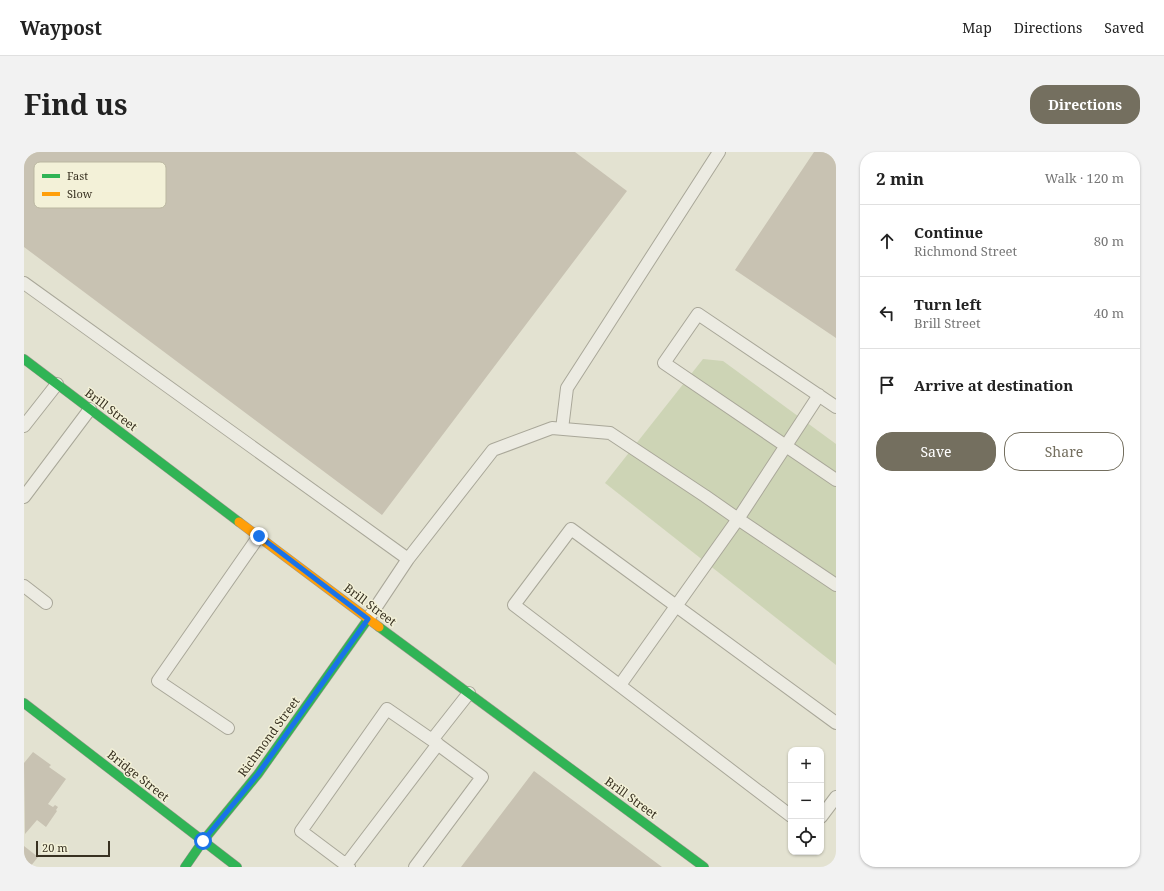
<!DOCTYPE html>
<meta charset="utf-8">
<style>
:root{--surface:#fff;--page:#f2f2f2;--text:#222;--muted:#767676;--line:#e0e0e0;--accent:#746f5f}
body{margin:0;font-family:"Noto Serif",serif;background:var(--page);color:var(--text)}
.controls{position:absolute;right:12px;bottom:12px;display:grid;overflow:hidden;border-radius:8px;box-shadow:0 1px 3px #0004}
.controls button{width:36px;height:36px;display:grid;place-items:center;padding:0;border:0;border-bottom:1px solid var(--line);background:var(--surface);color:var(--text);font:20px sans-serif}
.scale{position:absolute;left:12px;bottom:10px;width:74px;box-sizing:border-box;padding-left:4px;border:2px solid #383121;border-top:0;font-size:11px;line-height:14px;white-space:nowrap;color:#383121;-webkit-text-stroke:3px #f3f1d8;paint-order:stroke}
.stop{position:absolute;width:12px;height:12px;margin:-9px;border:3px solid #1a73e8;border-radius:50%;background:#fff}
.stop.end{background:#1a73e8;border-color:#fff;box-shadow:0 1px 4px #0008}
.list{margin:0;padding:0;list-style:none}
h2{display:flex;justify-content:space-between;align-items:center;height:52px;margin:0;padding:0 16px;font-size:17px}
h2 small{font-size:13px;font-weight:400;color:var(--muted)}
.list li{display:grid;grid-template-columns:26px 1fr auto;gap:12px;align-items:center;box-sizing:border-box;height:72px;padding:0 16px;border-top:1px solid var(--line)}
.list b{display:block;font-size:15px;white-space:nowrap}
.list p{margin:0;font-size:13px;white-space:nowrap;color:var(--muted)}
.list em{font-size:13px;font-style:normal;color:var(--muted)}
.actions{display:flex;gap:8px;padding:12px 16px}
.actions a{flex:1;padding:9px 0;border:1px solid var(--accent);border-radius:16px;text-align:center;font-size:14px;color:var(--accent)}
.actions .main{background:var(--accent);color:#fff}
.icon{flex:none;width:22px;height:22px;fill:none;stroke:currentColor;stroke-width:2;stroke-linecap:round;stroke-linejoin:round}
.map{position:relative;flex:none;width:812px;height:715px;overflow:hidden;border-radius:16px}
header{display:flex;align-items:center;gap:24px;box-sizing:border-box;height:56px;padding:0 20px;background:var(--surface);border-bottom:1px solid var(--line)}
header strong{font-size:19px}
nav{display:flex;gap:22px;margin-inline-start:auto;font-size:14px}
.intro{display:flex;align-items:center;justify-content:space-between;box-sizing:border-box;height:96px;padding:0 24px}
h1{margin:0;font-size:28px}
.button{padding:10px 18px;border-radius:16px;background:var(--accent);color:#fff;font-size:14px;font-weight:700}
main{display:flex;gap:24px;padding:0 24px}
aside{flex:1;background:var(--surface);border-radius:16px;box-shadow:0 1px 3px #0004}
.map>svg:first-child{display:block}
.green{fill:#cdd4b5}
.building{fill:#c8c2b2}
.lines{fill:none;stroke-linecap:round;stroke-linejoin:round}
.lane-casing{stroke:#a9a799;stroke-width:14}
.fast-casing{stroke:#99968a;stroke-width:10}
.slow-casing{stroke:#99968a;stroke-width:10}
.lane{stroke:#ecebe2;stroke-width:12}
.fast{stroke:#30b455;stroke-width:9}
.slow{stroke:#ff9f0a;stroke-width:9}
.route{stroke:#1a73e8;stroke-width:5}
.labels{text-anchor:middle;stroke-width:3;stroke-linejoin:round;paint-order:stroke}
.street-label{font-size:12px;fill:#383121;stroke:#f3f1d8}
.key{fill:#f3f1d8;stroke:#bbb7a1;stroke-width:1}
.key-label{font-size:11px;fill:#383121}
</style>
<header>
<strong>Waypost</strong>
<nav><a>Map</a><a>Directions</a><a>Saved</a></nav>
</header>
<div class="intro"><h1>Find us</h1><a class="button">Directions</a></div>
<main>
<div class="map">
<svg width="812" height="715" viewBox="0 0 812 715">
<rect width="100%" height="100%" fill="#e3e2d1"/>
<path class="green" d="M 679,207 L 699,209 L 812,292 L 812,513 L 581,331 Z"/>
<path class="building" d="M 0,0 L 551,0 L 603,39 L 358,363 L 0,95 Z
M 790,0 L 812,0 L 812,186 L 711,118 Z
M 9,600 L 27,613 L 25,615 L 42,627 L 24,652 L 29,655 L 31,653 L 34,655 L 32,658 L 33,659 L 22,675 L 13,668 L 1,682 L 0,611 Z
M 510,619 L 638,715 L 437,715 Z
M 0,694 L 14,705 L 6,715 L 0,715 Z"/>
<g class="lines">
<defs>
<path id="lane" d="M 0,131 L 384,407
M 812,255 L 674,162 L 640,211 L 812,328
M 0,274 L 33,232
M 538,277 L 543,236 L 695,0
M 0,345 L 66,257
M 0,434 L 22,451
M 344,467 L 384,407 L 469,298 L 528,276 L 586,281 L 681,344 L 714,367 L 812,433
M 596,533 L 714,367 L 795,243
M 204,576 L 134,529 L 235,384
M 408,588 L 445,541
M 767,664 L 490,453 L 547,377 L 812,571
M 797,665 L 812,645
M 322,713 L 414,592
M 325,715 L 277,679 L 363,557 L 408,588 L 458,625 L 391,715"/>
<path id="fast" d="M 0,207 L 215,370
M 355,475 L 680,715
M 0,551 L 213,715
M 161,715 L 179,689 L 234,622 L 344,467"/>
<path id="slow" d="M 215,370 L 355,475"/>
</defs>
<use href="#lane" class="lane-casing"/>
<use href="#fast" class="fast-casing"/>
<use href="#slow" class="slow-casing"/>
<use href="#lane" class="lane"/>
<use href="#fast" class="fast"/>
<use href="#slow" class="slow"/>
</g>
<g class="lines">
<path class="route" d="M 179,689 L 234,622 L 344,467 L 235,384"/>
</g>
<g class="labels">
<g class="street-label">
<text transform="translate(87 258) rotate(37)" y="4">Brill Street</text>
<text transform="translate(346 453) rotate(37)" y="4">Brill Street</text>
<text transform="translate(245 585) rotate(-54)" y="4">Richmond Street</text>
<text transform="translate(114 624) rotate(38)" y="4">Bridge Street</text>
<text transform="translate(607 646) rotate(36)" y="4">Brill Street</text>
</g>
</g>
<rect x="10" y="10" width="132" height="46" rx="6" class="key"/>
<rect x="18" y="22" width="18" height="4" fill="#30b455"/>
<rect x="18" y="40" width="18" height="4" fill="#ff9f0a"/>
<g class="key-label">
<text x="43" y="28">Fast</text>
<text x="43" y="46">Slow</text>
</g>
</svg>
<div class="controls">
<button>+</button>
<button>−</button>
<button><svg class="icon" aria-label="locate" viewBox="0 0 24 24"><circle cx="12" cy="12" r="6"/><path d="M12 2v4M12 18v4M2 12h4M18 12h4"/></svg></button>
</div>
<div class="scale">20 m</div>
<div class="stop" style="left:179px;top:689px"></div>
<div class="stop end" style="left:235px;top:384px"></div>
</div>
<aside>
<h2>2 min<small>Walk · 120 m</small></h2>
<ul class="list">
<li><svg class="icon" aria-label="ahead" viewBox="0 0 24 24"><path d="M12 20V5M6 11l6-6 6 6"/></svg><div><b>Continue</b><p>Richmond Street</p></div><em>80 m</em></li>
<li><svg class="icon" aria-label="left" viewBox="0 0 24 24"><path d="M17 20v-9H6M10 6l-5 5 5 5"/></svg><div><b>Turn left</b><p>Brill Street</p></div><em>40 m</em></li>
<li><svg class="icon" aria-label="arrive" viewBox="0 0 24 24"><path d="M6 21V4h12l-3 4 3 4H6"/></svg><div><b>Arrive at destination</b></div></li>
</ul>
<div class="actions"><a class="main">Save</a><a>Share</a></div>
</aside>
</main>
